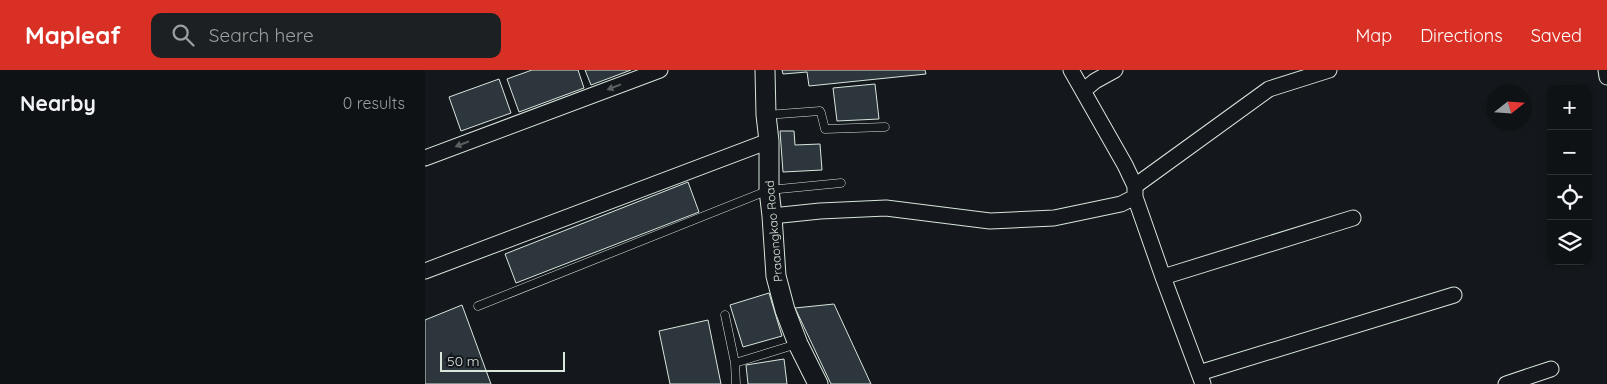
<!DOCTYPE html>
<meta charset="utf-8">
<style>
:root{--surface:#0f1215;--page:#1d2022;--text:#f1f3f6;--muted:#9b9ea0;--line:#2f3234;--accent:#d93025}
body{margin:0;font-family:Quicksand,sans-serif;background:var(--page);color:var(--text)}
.controls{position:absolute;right:15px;top:15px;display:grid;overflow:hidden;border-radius:10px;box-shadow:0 1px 4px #0004}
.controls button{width:45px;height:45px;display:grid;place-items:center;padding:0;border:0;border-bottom:1px solid var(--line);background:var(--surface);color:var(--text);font:25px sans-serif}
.compass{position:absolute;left:1062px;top:15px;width:45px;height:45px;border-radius:50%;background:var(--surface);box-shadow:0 1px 4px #0004;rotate:73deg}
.scale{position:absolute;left:15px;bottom:12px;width:125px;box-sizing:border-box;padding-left:5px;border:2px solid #d8e6dc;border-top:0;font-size:14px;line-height:18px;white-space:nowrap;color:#d8e6dc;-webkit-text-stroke:4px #14181c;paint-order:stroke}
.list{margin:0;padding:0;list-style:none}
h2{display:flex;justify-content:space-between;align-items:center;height:65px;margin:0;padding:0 20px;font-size:21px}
h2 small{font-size:16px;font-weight:400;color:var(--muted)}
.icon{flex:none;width:28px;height:28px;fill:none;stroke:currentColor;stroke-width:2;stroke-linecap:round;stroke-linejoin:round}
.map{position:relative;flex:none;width:1182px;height:314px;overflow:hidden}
header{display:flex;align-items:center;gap:30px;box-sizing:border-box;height:70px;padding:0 25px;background:var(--accent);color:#fff}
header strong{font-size:24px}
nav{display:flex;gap:28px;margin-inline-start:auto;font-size:18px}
.search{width:350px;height:45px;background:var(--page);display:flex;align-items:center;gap:12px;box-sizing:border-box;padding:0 18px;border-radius:10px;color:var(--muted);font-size:19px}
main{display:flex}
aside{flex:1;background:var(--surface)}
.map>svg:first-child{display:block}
.building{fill:#2c363c;stroke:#d8e6dc}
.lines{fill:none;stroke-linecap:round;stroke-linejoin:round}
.service-casing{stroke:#d8e6dc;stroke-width:9}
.minor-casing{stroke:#d8e6dc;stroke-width:17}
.tertiary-casing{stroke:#d8e6dc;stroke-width:21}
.service{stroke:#14181c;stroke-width:8}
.minor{stroke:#14181c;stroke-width:15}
.tertiary{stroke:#14181c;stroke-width:19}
.oneway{fill:#59605f}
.labels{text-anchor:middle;stroke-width:4;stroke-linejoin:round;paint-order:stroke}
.street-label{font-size:12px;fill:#d8e6dc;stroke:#14181c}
</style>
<header>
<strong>Mapleaf</strong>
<div class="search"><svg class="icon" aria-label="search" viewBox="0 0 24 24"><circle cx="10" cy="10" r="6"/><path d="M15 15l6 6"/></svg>Search here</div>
<nav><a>Map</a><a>Directions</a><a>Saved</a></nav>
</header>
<main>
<aside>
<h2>Nearby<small>0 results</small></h2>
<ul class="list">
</ul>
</aside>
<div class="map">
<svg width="1182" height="314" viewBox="0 0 1182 314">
<rect width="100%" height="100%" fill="#14181c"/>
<path class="building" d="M 107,0 L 153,0 L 159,18 L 94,42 L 82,9 Z
M 160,0 L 206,0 L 166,15 Z
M 357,0 L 500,0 L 501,4 L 384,16 L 382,2 L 358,4 Z
M 74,9 L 86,43 L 36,61 L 24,27 Z
M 450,14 L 454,49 L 412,51 L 408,18 Z
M 355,61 L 369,61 L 370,75 L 395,74 L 397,100 L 358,102 Z
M 263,112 L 274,142 L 91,213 L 80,184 Z
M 344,223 L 357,266 L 318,277 L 305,235 Z
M 409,234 L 446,314 L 406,314 L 370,238 Z
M 37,235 L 66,314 L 0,314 L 0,250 Z
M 283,250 L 296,314 L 245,314 L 234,261 Z
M 359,289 L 362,314 L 323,314 L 321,295 Z"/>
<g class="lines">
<defs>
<path id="service" d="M 341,45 L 395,41 L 396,43 L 400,59 L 460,57
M 53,236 L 344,120 L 416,113
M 300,245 L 310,293 L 311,314
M 310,293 L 372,274"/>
<path id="minor" d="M 646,0 L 658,21
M 690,0 L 670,11 L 658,21 L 700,95 L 710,116 L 710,125
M 1181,0 L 1182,7
M 0,88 L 235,0
M 710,116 L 844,19 L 904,0
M 347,146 L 395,141 L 461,138 L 565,151 L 629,148 L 696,134 L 710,127 L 738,207 L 778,314
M 0,201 L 344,71
M 738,207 L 928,148
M 774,303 L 1029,225
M 1081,314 L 1126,299"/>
<path id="tertiary" d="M 340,0 L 341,45 L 344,71 L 344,120 L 347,146 L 351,206 L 360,240 L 373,274 L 393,314"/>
</defs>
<use href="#service" class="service-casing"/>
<use href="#minor" class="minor-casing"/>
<use href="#tertiary" class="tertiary-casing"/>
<use href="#service" class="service"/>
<use href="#minor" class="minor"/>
<use href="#tertiary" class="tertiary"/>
</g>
<defs><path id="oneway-solid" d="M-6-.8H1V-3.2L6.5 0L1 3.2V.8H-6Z" transform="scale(1.25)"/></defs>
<g class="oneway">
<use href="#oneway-solid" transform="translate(189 17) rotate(159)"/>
<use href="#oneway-solid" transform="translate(37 74) rotate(159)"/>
</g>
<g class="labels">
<g class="street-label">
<text transform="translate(349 161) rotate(-95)" y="4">Praaongkao Road</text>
</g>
</g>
</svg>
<div class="controls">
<button>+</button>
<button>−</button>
<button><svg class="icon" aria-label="locate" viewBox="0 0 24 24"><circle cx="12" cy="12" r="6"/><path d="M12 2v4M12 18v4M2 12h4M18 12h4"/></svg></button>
<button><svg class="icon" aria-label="layers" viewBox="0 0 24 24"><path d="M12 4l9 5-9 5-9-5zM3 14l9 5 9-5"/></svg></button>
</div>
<svg class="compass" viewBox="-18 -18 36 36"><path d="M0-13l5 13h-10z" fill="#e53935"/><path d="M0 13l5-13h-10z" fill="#9b9ea0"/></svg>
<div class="scale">50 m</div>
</div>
</main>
